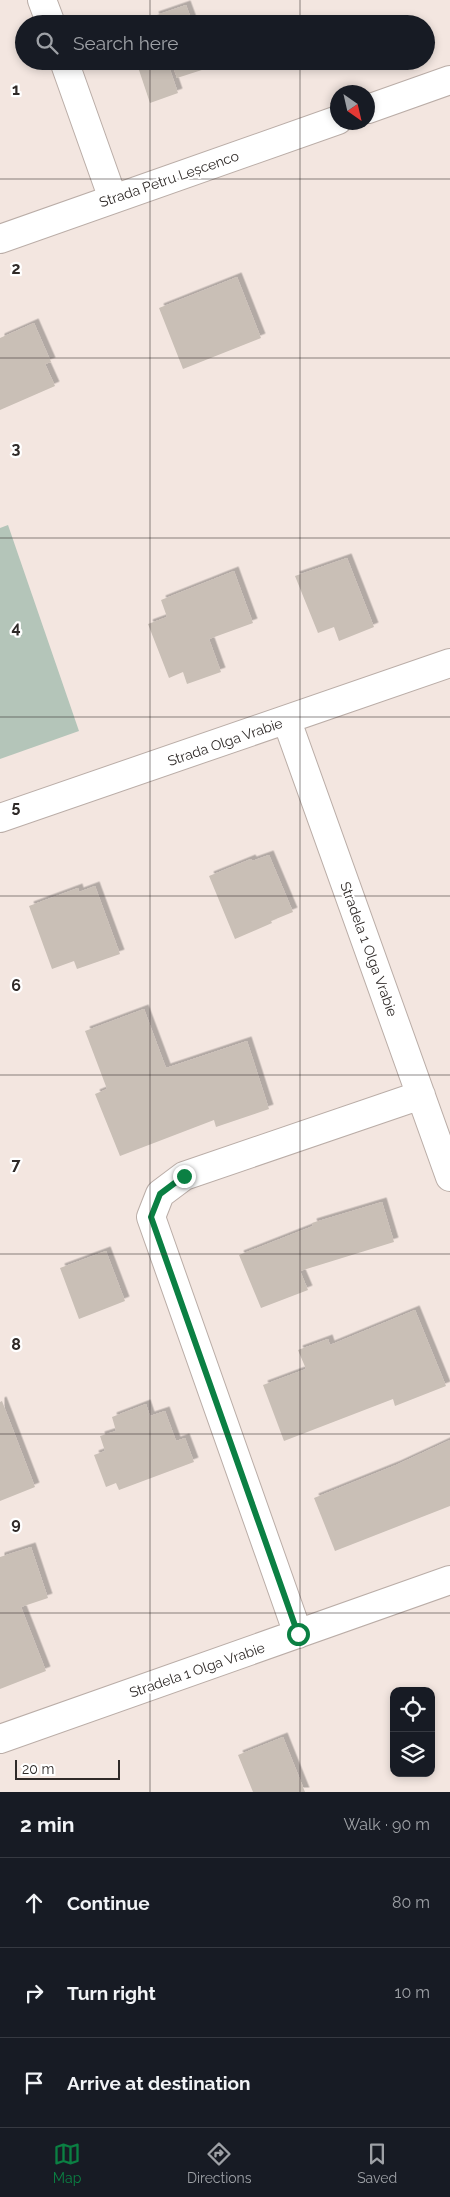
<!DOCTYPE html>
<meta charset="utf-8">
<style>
:root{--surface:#171b24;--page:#242831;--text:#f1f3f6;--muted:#9ea1a6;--line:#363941;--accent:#0b8043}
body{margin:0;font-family:Raleway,sans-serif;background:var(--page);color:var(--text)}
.controls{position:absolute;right:15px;bottom:15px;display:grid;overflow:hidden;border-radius:10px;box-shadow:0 2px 8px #0003}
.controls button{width:45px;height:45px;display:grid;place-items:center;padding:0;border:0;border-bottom:1px solid var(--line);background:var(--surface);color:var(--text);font:25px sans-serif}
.compass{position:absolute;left:330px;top:85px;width:45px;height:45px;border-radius:50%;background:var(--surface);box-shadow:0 2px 8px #0003;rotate:146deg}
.scale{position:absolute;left:15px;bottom:12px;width:105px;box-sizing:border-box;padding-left:5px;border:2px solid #2f2a28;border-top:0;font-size:14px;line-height:18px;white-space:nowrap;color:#2f2a28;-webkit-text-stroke:4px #fff;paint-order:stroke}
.stop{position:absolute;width:15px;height:15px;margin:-11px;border:4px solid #0b8043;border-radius:50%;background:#fff}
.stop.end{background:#0b8043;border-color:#fff;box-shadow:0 1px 5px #0008}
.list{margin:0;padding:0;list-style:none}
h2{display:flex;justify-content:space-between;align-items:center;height:65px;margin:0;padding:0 20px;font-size:21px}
h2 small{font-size:16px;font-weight:400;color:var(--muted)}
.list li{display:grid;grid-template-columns:32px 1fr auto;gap:15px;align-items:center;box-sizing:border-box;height:90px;padding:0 20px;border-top:1px solid var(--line)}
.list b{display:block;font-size:19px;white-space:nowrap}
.list em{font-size:16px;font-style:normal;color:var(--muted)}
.icon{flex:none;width:28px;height:28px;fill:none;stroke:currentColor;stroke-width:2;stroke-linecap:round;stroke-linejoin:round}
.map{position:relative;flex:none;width:450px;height:1792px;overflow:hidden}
.search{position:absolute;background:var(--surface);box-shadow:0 2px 8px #0003;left:15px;right:15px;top:15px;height:55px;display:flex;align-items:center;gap:12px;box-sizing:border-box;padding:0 18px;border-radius:28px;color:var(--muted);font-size:19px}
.sheet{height:335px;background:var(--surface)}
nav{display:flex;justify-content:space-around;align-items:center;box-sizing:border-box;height:70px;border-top:1px solid var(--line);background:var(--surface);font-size:14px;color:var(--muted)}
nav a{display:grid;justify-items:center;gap:2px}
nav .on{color:var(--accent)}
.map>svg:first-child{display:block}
.green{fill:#b4c5b9}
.building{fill:#c9bfb6;filter:url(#shadow)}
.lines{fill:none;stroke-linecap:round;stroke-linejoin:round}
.minor-casing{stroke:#baada7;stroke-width:30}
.minor{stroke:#fff;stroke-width:28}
.route{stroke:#0b8043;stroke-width:6}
.grid{fill:none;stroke:#2f2a28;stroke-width:1;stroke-opacity:0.55}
.labels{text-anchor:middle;stroke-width:4.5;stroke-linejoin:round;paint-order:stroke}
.street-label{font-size:14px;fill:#2f2a28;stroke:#fff}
.grid-label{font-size:16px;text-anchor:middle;font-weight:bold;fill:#2f2a28;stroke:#fff;stroke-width:4.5;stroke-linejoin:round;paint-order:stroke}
</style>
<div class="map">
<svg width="450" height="1792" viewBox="0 0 450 1792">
<defs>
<filter id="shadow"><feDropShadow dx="4.5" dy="-4.5" stdDeviation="0" flood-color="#0004"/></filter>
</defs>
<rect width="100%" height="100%" fill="#f3e6e0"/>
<path class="green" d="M 8,525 L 79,731 L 0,759 L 0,528 Z"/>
<path class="building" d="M 186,5 L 193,24 L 157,24 L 154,16 Z
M 136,61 L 167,61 L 178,93 L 150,103 Z
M 171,61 L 206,61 L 208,68 L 177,78 Z
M 237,277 L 261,338 L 183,369 L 159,308 Z
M 34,323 L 51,362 L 45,364 L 55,386 L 0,410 L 0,338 Z
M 347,558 L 374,627 L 339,641 L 334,627 L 318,633 L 295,576 Z
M 234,571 L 253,623 L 209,639 L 221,672 L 187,684 L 183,672 L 169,678 L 148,624 L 167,617 L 161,600 Z
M 269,855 L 293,912 L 271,921 L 272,923 L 235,939 L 209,876 L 251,859 L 252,861 Z
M 95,886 L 120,954 L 77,969 L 74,961 L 52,969 L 29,906 L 78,888 L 79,892 Z
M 144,1009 L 166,1068 L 247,1041 L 269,1109 L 216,1127 L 214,1120 L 120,1156 L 95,1094 L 107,1089 L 85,1031 Z
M 382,1202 L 394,1242 L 300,1271 L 308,1290 L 261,1308 L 239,1255 L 313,1226 L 312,1223 Z
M 106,1251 L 125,1301 L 79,1319 L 60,1268 Z
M 415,1310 L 446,1386 L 395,1406 L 393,1399 L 284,1441 L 263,1385 L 306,1369 L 298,1350 L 328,1339 L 330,1345 Z
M 2,1401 L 35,1487 L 0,1501 L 0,1402 Z
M 146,1404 L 150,1416 L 165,1411 L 176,1441 L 185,1438 L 194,1462 L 119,1490 L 116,1483 L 106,1487 L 94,1455 L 105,1451 L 100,1436 L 116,1431 L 112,1417 Z
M 450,1440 L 450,1506 L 335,1551 L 314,1498 L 396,1465 Z
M 31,1547 L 48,1598 L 21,1607 L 46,1671 L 0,1689 L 0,1557 Z
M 283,1737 L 305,1792 L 253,1792 L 238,1755 Z"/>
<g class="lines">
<defs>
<path id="minor" d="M 42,0 L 51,24
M 64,61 L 113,199
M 368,109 L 450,80
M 0,239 L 338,120
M 287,721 L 450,1177
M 0,818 L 450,663
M 298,1634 L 151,1217 L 160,1194 L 184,1176 L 421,1095
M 0,1739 L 450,1580"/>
</defs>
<use href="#minor" class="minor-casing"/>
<use href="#minor" class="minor"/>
</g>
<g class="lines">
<path class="route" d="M 184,1176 L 160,1194 L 151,1217 L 298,1634"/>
</g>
<path class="grid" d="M 150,0 L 150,24M 300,0 L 300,24M 150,61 L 150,1792M 300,61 L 300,1792M 0,179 L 450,179M 0,358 L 450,358M 0,538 L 450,538M 0,717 L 450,717M 0,896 L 450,896M 0,1075 L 450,1075M 0,1254 L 450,1254M 0,1434 L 450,1434M 0,1613 L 450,1613"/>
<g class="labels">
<g class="street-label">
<text transform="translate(169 179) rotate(-19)" y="5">Strada Petru Leșcenco</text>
<text transform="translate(225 742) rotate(-19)" y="5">Strada Olga Vrabie</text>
<text transform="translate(369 949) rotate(70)" y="5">Stradela 1 Olga Vrabie</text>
<text transform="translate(197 1670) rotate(-19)" y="5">Stradela 1 Olga Vrabie</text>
</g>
</g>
<g class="grid-label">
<text x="16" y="95">1</text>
<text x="16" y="274">2</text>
<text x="16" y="454">3</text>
<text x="16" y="633">4</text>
<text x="16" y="812">5</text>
<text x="16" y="991">6</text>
<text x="16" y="1170">7</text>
<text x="16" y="1350">8</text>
<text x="16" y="1529">9</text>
</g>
</svg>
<div class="controls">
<button><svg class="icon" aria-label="locate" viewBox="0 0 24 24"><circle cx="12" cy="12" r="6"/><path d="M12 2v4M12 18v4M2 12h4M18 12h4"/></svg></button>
<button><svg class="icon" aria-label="layers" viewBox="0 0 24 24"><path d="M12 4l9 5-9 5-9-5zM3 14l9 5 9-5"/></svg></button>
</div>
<svg class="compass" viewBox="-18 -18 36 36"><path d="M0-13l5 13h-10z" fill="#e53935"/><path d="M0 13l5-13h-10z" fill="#9ea1a6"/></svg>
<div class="scale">20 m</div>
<div class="stop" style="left:298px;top:1634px"></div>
<div class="stop end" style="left:184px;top:1176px"></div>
<div class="search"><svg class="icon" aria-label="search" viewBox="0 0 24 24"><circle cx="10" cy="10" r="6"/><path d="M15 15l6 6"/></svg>Search here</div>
</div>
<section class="sheet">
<h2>2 min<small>Walk · 90 m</small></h2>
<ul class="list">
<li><svg class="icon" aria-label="ahead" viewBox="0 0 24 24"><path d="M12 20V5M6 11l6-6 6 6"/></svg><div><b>Continue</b></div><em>80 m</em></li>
<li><svg class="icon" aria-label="right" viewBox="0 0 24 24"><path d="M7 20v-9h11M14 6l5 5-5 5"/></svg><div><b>Turn right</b></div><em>10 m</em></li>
<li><svg class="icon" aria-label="arrive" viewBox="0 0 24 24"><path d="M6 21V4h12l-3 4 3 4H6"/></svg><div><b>Arrive at destination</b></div></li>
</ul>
</section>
<nav>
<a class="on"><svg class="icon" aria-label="map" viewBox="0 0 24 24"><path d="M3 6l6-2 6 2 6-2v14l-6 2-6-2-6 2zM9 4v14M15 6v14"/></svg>Map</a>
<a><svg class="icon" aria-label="directions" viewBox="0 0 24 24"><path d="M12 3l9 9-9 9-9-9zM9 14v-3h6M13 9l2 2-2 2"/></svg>Directions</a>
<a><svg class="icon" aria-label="saved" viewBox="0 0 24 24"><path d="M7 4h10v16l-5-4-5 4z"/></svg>Saved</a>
</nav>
